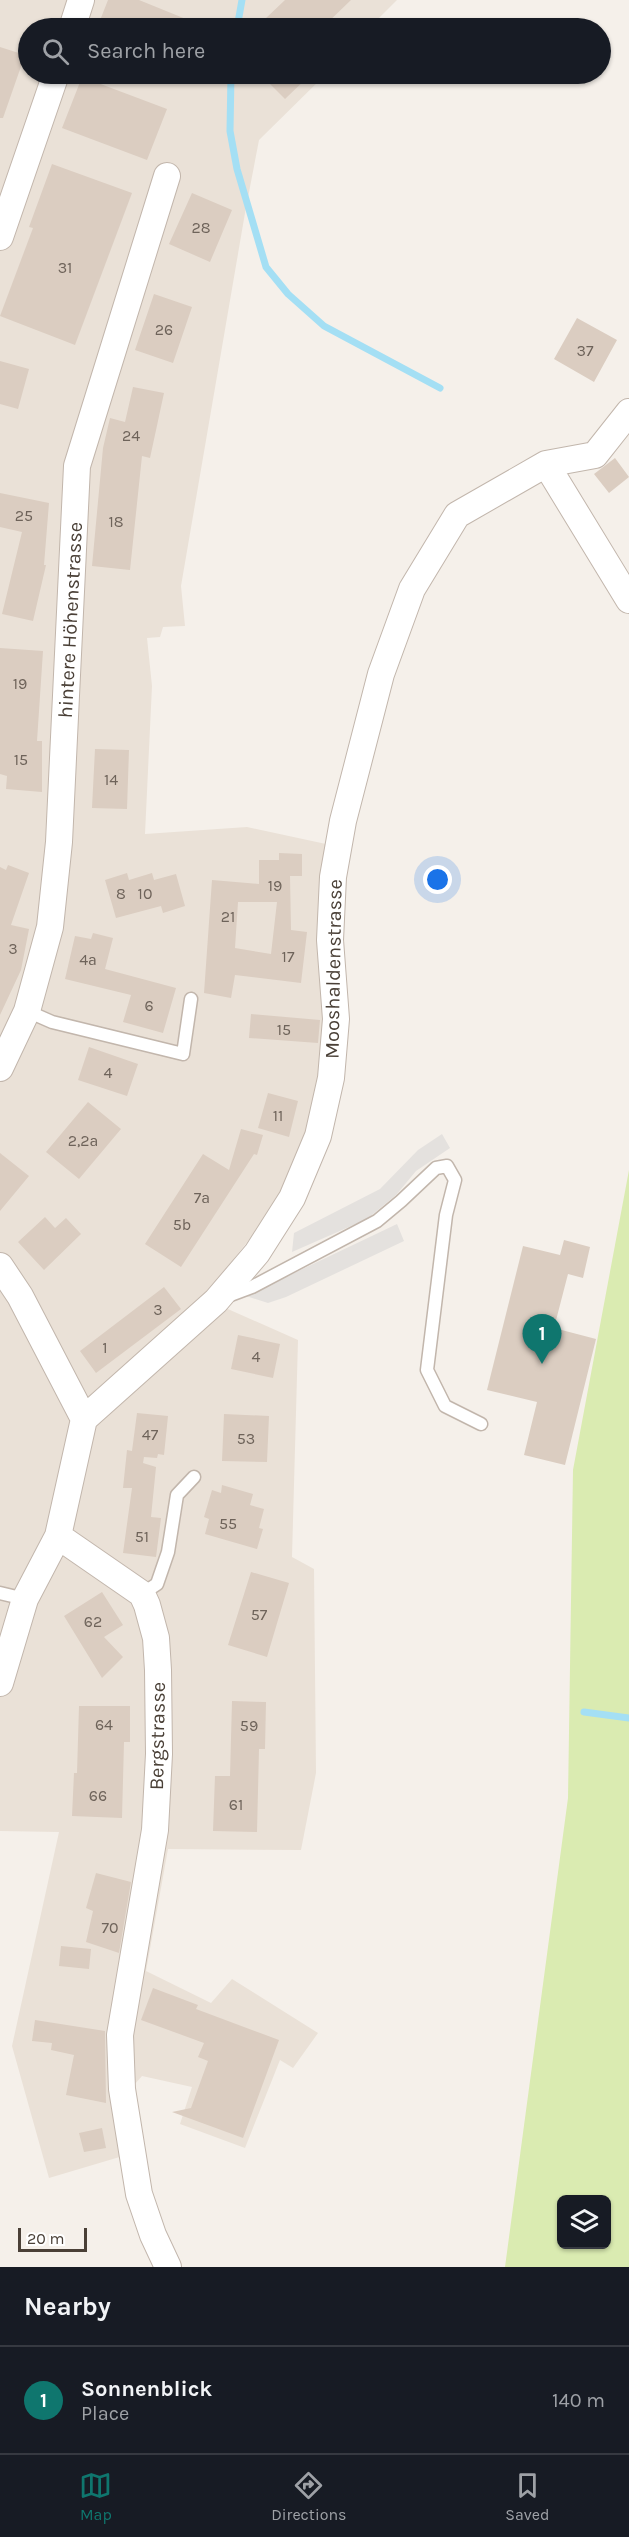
<!DOCTYPE html>
<meta charset="utf-8">
<style>
:root{--surface:#171b24;--page:#242831;--text:#f1f3f6;--muted:#9ea1a6;--line:#363941;--accent:#0f766e}
body{margin:0;font-family:Karla,sans-serif;background:var(--page);color:var(--text)}
.controls{position:absolute;right:18px;bottom:18px;display:grid;overflow:hidden;border-radius:9px;box-shadow:0 2px 4px #0004}
.controls button{width:54px;height:54px;display:grid;place-items:center;padding:0;border:0;border-bottom:2px solid var(--line);background:var(--surface);color:var(--text);font:30px sans-serif}
.scale{position:absolute;left:18px;bottom:15px;width:69px;box-sizing:border-box;padding-left:6px;border:3px solid #4a4037;border-top:0;font-size:16px;line-height:21px;white-space:nowrap;color:#4a4037;-webkit-text-stroke:4px #fff;paint-order:stroke}
.you{position:absolute;left:438px;top:880px;width:21px;height:21px;margin:-15px;border:4px solid #fff;border-radius:50%;background:#1a73e8;box-shadow:0 0 0 9px #1a73e833}
.badge{display:grid;place-items:center;width:39px;height:39px;border-radius:50%;background:var(--accent);color:#fff;font-size:20px;font-weight:700}
.pin{position:absolute;translate:-50% -50px;filter:drop-shadow(0 2px 3px #0008)}
.pin::after{content:'';position:absolute;top:32px;width:21px;height:18px;background:inherit;clip-path:polygon(0 0,100% 0,50% 100%)}
.list{margin:0;padding:0;list-style:none}
h2{display:flex;justify-content:space-between;align-items:center;height:78px;margin:0;padding:0 24px;font-size:26px}
h2 small{font-size:20px;font-weight:400;color:var(--muted)}
.list li{display:grid;grid-template-columns:39px 1fr auto;gap:18px;align-items:center;box-sizing:border-box;height:108px;padding:0 24px;border-top:2px solid var(--line)}
.list b{display:block;font-size:22px;white-space:nowrap}
.list p{margin:0;font-size:20px;white-space:nowrap;color:var(--muted)}
.list em{font-size:20px;font-style:normal;color:var(--muted)}
.icon{flex:none;width:33px;height:33px;fill:none;stroke:currentColor;stroke-width:2;stroke-linecap:round;stroke-linejoin:round}
.map{position:relative;flex:none;width:629px;height:2267px;overflow:hidden}
.search{position:absolute;background:var(--surface);box-shadow:0 2px 4px #0004;left:18px;right:18px;top:18px;height:66px;display:flex;align-items:center;gap:15px;box-sizing:border-box;padding:0 21px;border-radius:33px;color:var(--muted);font-size:22px}
.sheet{height:186px;background:var(--surface)}
nav{display:flex;justify-content:space-around;align-items:center;box-sizing:border-box;height:84px;border-top:2px solid var(--line);background:var(--surface);font-size:16px;color:var(--muted)}
nav a{display:grid;justify-items:center;gap:3px}
nav .on{color:var(--accent)}
.map>svg:first-child{display:block}
.residential{fill:#eae1d7}
.green{fill:#daebb1;fill-rule:evenodd}
.parking{fill:#e4e1de}
.lines{fill:none;stroke-linecap:round;stroke-linejoin:round}
.stream{stroke:#a4dff4;stroke-width:7}
.building{fill:#dbcdc1;fill-rule:evenodd}
.lane-casing{stroke:#c2b6ac;stroke-width:15}
.street-casing{stroke:#c2b6ac;stroke-width:28}
.lane{stroke:#fff;stroke-width:12}
.street{stroke:#fff;stroke-width:26}
.labels{text-anchor:middle;stroke-width:4.5;stroke-linejoin:round;paint-order:stroke}
.number-label{font-size:16px;fill:#6e635a}
.street-label{font-size:20px;fill:#4a4037;stroke:#fff}
</style>
<div class="map">
<svg width="629" height="2267" viewBox="0 0 629 2267">
<rect width="100%" height="100%" fill="#f5f0ea"/>
<path class="residential" d="M 0,0 L 397,0 L 369,28 L 28,28 L 28,74 L 326,74 L 259,140 L 245,213 L 181,586 L 185,626 L 163,627 L 160,637 L 147,638 L 152,686 L 145,834 L 247,827 L 326,844 L 327,1025 L 308,1135 L 270,1213 L 203,1298 L 298,1340 L 292,1557 L 314,1569 L 316,1773 L 301,1850 L 168,1849 L 146,1971 L 211,2003 L 232,1979 L 318,2033 L 293,2068 L 280,2060 L 245,2148 L 180,2124 L 192,2087 L 142,2076 L 134,2085 L 133,2153 L 49,2178 L 12,2046 L 59,1832 L 0,1831 Z"/>
<path class="green" d="M 629,1170 L 629,2267 L 505,2267 L 568,1798 L 573,1470 ZM 562,2200 L 606,2200 L 606,2244 L 562,2244 Z"/>
<path class="parking" d="M 442,1134 L 450,1148 L 416,1171 L 396,1195 L 367,1219 L 292,1252 L 294,1233 L 380,1189 L 418,1150 Z
M 397,1224 L 404,1241 L 286,1297 L 268,1303 L 246,1296 Z"/>
<g class="lines">
<path class="stream" d="M 237,28 L 242,0
M 231,74 L 230,131 L 237,169 L 266,267 L 288,294 L 324,326 L 440,388
M 584,1712 L 629,1718"/>
</g>
<path class="building" d="M 108,0 L 139,0 L 208,28 L 97,28 Z
M 285,0 L 351,0 L 322,28 L 275,28 L 265,19 Z
M 0,47 L 25,55 L 3,118 L 0,118 Z
M 260,74 L 311,74 L 285,99 Z
M 82,77 L 167,109 L 147,160 L 62,128 Z
M 52,164 L 132,193 L 75,345 L 0,316 L 33,228 L 29,227 Z
M 192,193 L 232,210 L 210,262 L 169,244 Z
M 154,294 L 192,307 L 173,363 L 135,350 Z
M 577,318 L 617,340 L 594,382 L 554,359 Z
M 0,361 L 29,369 L 18,409 L 0,404 Z
M 133,387 L 164,393 L 150,458 L 142,456 L 130,570 L 92,566 L 103,448 L 110,418 L 125,422 Z
M 615,458 L 629,477 L 609,493 L 594,474 Z
M 0,493 L 49,503 L 44,565 L 46,565 L 33,621 L 2,614 L 22,532 L 0,527 Z
M 0,648 L 43,651 L 37,741 L 42,741 L 42,792 L 6,789 L 7,776 L 0,774 Z
M 95,749 L 129,750 L 127,809 L 92,808 Z
M 279,853 L 302,854 L 302,876 L 290,876 L 291,930 L 307,932 L 301,983 L 235,975 L 231,998 L 204,993 L 212,880 L 259,884 L 259,860 L 279,860 ZM 238,902 L 277,902 L 271,954 L 235,948 Z
M 8,865 L 29,873 L 11,925 L 29,929 L 21,970 L 0,1015 L 0,867 L 6,870 Z
M 127,873 L 129,880 L 152,873 L 154,880 L 176,874 L 185,906 L 163,913 L 161,906 L 116,918 L 105,880 Z
M 93,933 L 113,938 L 105,969 L 176,988 L 163,1033 L 123,1022 L 131,995 L 65,979 L 75,936 L 91,939 Z
M 251,1014 L 320,1020 L 318,1043 L 249,1038 Z
M 89,1047 L 138,1064 L 127,1096 L 78,1080 Z
M 268,1093 L 298,1101 L 289,1137 L 258,1128 Z
M 88,1102 L 121,1129 L 79,1179 L 46,1152 Z
M 241,1129 L 263,1135 L 257,1155 L 254,1154 L 181,1267 L 145,1244 L 203,1154 L 229,1170 Z
M 0,1153 L 29,1176 L 0,1211 Z
M 45,1217 L 55,1228 L 66,1218 L 81,1234 L 44,1270 L 18,1242 Z
M 564,1240 L 590,1247 L 583,1278 L 568,1274 L 554,1328 L 596,1339 L 565,1465 L 524,1455 L 537,1402 L 487,1390 L 523,1246 L 560,1255 Z
M 164,1287 L 181,1309 L 96,1373 L 80,1351 Z
M 238,1335 L 280,1344 L 273,1378 L 231,1369 Z
M 137,1413 L 168,1416 L 164,1455 L 158,1454 L 157,1458 L 144,1457 L 143,1463 L 156,1467 L 151,1517 L 161,1518 L 156,1557 L 123,1553 L 132,1488 L 123,1488 L 127,1450 L 132,1451 Z
M 224,1414 L 269,1416 L 267,1462 L 222,1461 Z
M 222,1485 L 253,1494 L 250,1505 L 264,1509 L 259,1528 L 263,1529 L 257,1549 L 205,1534 L 209,1519 L 204,1517 L 212,1490 L 221,1493 Z
M 251,1572 L 289,1583 L 267,1657 L 228,1645 Z
M 102,1592 L 123,1625 L 104,1637 L 123,1657 L 102,1678 L 64,1616 Z
M 232,1701 L 266,1702 L 265,1749 L 259,1749 L 257,1832 L 213,1831 L 215,1776 L 230,1776 Z
M 79,1706 L 130,1706 L 130,1742 L 124,1742 L 122,1818 L 72,1816 L 74,1773 L 77,1773 Z
M 96,1873 L 131,1882 L 119,1953 L 86,1942 L 93,1911 L 86,1908 Z
M 61,1946 L 91,1949 L 89,1969 L 59,1966 Z
M 153,1988 L 198,2005 L 196,2009 L 279,2040 L 243,2138 L 172,2112 L 191,2108 L 208,2061 L 198,2057 L 204,2043 L 141,2020 Z
M 35,2020 L 105,2031 L 106,2103 L 66,2095 L 74,2055 L 51,2050 L 52,2043 L 32,2041 Z
M 102,2128 L 106,2148 L 84,2152 L 79,2133 Z"/>
<g class="lines">
<defs>
<path id="lane" d="M 27,1011 L 52,1022 L 183,1054 L 191,999
M 228,1296 L 252,1287 L 377,1221 L 401,1201 L 436,1168 L 447,1166 L 455,1180 L 446,1215 L 427,1370 L 445,1406 L 481,1424
M 0,1593 L 25,1599
M 142,1594 L 157,1584 L 168,1552 L 177,1495 L 194,1477"/>
<path id="street" d="M 72,28 L 81,0
M 0,237 L 56,74
M 546,464 L 629,600
M 0,1068 L 27,1011 L 50,927 L 59,842 L 77,466 L 167,176
M 0,1266 L 20,1296 L 84,1419 L 58,1536 L 25,1599 L 0,1683
M 84,1419 L 216,1301 L 257,1253 L 292,1198 L 318,1136 L 331,1078 L 336,1019 L 330,940 L 333,877 L 343,821 L 381,674 L 412,589 L 457,515 L 546,464 L 595,455 L 629,412
M 58,1536 L 142,1594 L 147,1605 L 156,1638 L 158,1670 L 159,1754 L 155,1830 L 120,2035 L 122,2089 L 139,2194 L 153,2235 L 168,2267"/>
</defs>
<use href="#lane" class="lane-casing"/>
<use href="#street" class="street-casing"/>
<use href="#lane" class="lane"/>
<use href="#street" class="street"/>
</g>
<g class="labels">
<g class="number-label">
<text x="201" y="233">28</text>
<text x="65" y="273">31</text>
<text x="164" y="335">26</text>
<text x="585" y="356">37</text>
<text x="131" y="441">24</text>
<text x="24" y="521">25</text>
<text x="116" y="527">18</text>
<text x="20" y="689">19</text>
<text x="21" y="765">15</text>
<text x="111" y="785">14</text>
<text x="275" y="891">19</text>
<text x="121" y="899">8</text>
<text x="145" y="899">10</text>
<text x="228" y="922">21</text>
<text x="13" y="954">3</text>
<text x="288" y="962">17</text>
<text x="88" y="965">4a</text>
<text x="149" y="1011">6</text>
<text x="284" y="1035">15</text>
<text x="108" y="1078">4</text>
<text x="278" y="1121">11</text>
<text x="83" y="1146">2,2a</text>
<text x="202" y="1203">7a</text>
<text x="182" y="1230">5b</text>
<text x="158" y="1315">3</text>
<text x="105" y="1353">1</text>
<text x="256" y="1362">4</text>
<text x="150" y="1440">47</text>
<text x="246" y="1444">53</text>
<text x="228" y="1529">55</text>
<text x="142" y="1542">51</text>
<text x="259" y="1620">57</text>
<text x="93" y="1627">62</text>
<text x="104" y="1730">64</text>
<text x="249" y="1731">59</text>
<text x="98" y="1801">66</text>
<text x="236" y="1810">61</text>
<text x="110" y="1933">70</text>
</g>
<g class="street-label">
<text transform="translate(70 620) rotate(-87)" y="7">hintere Höhenstrasse</text>
<text transform="translate(333 969) rotate(-89)" y="7">Mooshaldenstrasse</text>
<text transform="translate(157 1736) rotate(-89)" y="7">Bergstrasse</text>
</g>
</g>
</svg>
<div class="controls">
<button><svg class="icon" aria-label="layers" viewBox="0 0 24 24"><path d="M12 4l9 5-9 5-9-5zM3 14l9 5 9-5"/></svg></button>
</div>
<div class="scale">20 m</div>
<div class="you"></div>
<div class="pin badge" style="left:542px;top:1364px">1</div>
<div class="search"><svg class="icon" aria-label="search" viewBox="0 0 24 24"><circle cx="10" cy="10" r="6"/><path d="M15 15l6 6"/></svg>Search here</div>
</div>
<section class="sheet">
<h2>Nearby<small></small></h2>
<ul class="list">
<li><span class="badge">1</span><div><b>Sonnenblick</b><p>Place</p></div><em>140 m</em></li>
</ul>
</section>
<nav>
<a class="on"><svg class="icon" aria-label="map" viewBox="0 0 24 24"><path d="M3 6l6-2 6 2 6-2v14l-6 2-6-2-6 2zM9 4v14M15 6v14"/></svg>Map</a>
<a><svg class="icon" aria-label="directions" viewBox="0 0 24 24"><path d="M12 3l9 9-9 9-9-9zM9 14v-3h6M13 9l2 2-2 2"/></svg>Directions</a>
<a><svg class="icon" aria-label="saved" viewBox="0 0 24 24"><path d="M7 4h10v16l-5-4-5 4z"/></svg>Saved</a>
</nav>
